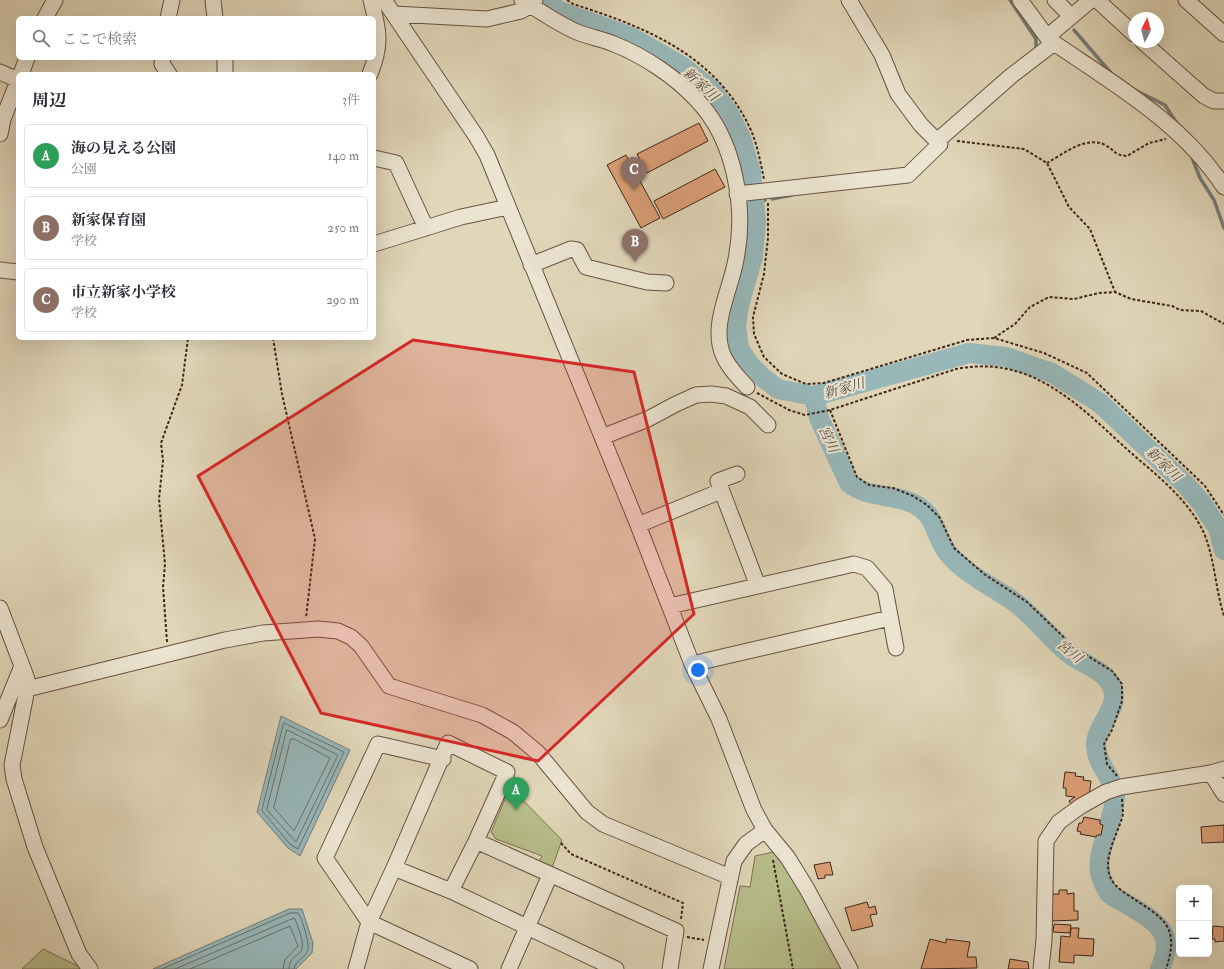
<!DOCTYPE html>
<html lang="ja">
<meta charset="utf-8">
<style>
:root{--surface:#fff;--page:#f2f2f3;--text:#2b2b33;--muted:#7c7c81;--line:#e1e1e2;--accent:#b45309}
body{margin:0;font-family:"IM FELL Double Pica","Noto Serif JP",serif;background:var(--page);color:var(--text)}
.controls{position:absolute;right:12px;bottom:12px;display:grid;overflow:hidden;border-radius:6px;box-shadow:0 4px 16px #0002}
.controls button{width:36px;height:36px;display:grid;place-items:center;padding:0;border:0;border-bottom:1px solid var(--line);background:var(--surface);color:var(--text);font:20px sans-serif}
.compass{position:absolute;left:1128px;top:12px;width:36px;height:36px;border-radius:50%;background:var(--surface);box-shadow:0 4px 16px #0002;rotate:6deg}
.you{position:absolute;left:698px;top:670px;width:14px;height:14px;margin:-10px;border:3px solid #fff;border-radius:50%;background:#1a73e8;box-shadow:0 0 0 6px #1a73e833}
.badge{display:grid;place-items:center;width:26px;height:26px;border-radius:50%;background:var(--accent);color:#fff;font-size:13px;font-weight:700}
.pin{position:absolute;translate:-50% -33px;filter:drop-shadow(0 1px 2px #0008)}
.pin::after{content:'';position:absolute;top:21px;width:14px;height:12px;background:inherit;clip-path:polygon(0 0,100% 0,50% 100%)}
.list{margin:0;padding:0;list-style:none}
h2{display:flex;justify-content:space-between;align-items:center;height:52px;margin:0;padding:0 16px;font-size:17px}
h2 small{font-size:13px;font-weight:400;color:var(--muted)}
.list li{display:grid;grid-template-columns:26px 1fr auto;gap:12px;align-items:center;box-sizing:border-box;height:64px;margin:0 8px 8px;padding:0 8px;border:1px solid var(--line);border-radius:6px}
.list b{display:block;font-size:15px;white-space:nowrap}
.list p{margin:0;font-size:13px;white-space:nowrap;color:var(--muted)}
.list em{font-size:13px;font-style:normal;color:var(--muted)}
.icon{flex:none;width:22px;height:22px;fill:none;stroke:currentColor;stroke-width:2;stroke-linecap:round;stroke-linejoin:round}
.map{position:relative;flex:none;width:1224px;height:969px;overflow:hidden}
.search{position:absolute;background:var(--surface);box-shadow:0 4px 16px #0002;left:16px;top:16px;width:360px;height:44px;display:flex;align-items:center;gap:10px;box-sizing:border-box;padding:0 14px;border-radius:6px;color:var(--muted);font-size:15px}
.panel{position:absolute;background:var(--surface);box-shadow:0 4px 16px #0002;left:16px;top:72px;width:360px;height:268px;border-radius:6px}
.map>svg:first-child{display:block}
.green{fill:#b7bd8b;stroke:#7c7153}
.water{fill:#97b7b9;stroke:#757d7a}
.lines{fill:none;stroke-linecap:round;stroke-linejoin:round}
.shore{stroke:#6c6e6a;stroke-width:1}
.stream{stroke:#757d7a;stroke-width:3.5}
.river{stroke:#97b7b9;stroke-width:20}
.building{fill:#db9f76;stroke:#41251b}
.minor-casing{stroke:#695142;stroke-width:17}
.path{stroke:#41251b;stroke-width:2;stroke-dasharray:3 2;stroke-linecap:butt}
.minor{stroke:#ebe4d1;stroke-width:15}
.marked{fill:#d62828;fill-opacity:0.2;stroke:#d62828;stroke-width:3;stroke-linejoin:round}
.labels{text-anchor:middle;stroke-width:4;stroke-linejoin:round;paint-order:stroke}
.water-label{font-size:14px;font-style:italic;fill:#564a42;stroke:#ebe4d1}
</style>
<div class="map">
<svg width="1224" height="969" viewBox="0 0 1224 969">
<rect width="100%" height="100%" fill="#e0d6b8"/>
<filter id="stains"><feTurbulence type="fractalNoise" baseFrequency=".005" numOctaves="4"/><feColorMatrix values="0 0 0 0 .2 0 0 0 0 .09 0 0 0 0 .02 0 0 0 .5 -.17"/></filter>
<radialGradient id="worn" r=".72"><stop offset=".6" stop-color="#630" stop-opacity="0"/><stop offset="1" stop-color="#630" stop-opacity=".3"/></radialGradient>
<path class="green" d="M 510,787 L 562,840 L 552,868 L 539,862 L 542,856 L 496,839 L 491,832 Z
M 778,851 L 845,969 L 724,969 L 740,886 L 750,887 L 755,856 Z
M 43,949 L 80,967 L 82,969 L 22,969 Z"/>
<path class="water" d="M 281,716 L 350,750 L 300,856 L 288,848 L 257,812 Z
M 289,909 L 302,909 L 313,943 L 312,953 L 296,969 L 153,969 Z"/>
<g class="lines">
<path class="shore" d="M 284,723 L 344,752 L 298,849 L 291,845 L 262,811 Z
M 287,730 L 338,755 L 296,842 L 267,810 Z
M 291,739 L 294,739 L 330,758 L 294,831 L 274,808 Z
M 162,969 L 290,913 L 298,913 C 302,918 311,946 307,952 C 304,958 295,961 294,969
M 175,969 L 294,918 C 297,922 298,928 300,933 C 309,960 290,950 289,969
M 190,969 L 290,926 L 298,946 L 285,960 L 283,969"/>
<path class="stream" d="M 1010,0 L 1036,39 L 1036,51
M 1074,30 L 1111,73
M 1135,90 L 1165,105 L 1178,125
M 1191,155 L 1200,178 L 1214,200 L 1224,228
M 772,199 L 792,195
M 754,202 L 765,200"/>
<path class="river" d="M 544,0 L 559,11 L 631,37 L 683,67 L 712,90 L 729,114 L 741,138 L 751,173 L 756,221 L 753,257 L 739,305 L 736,326 L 739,348 L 749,364 L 761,376 L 778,389 L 814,396 L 969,353 L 1006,357 L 1052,373 L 1100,403 L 1185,484 L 1201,502 L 1218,528 L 1224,550
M 814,396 L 819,418 L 849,483 C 869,500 899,492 921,508 C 936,519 937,540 948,553 C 966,575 994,587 1016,603 C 1035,618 1049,636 1067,652 C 1083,666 1112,670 1114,695 C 1115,712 1096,727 1096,745 C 1096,765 1115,778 1115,798 C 1114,822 1094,853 1101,877 C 1103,882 1106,890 1110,894 C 1114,898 1120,900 1125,903 C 1153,920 1178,931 1160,969"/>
</g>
<path class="building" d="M 699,123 L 708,141 L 647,173 L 637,154 Z
M 626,155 L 660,218 L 641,228 L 607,165 Z
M 715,169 L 725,187 L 663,219 L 654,201 Z
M 1065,772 L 1076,773 L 1075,776 L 1084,777 L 1083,780 L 1091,781 L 1089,796 L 1073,807 L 1069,801 L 1075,797 L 1066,796 L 1066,788 L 1063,788 Z
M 1084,817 L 1100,820 L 1100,824 L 1103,825 L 1101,835 L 1097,835 L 1096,837 L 1080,834 L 1081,832 L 1077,831 L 1079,823 L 1082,823 Z
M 1224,825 L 1224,842 L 1202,843 L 1201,827 Z
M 830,862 L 833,875 L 825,875 L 825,878 L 818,879 L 814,865 Z
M 1059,890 L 1067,890 L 1067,894 L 1074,893 L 1074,911 L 1078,911 L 1078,920 L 1051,921 L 1051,894 L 1059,894 Z
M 867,902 L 869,908 L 875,906 L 877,914 L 870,915 L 873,926 L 852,931 L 845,908 Z
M 1054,924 L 1071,925 L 1070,933 L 1053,932 Z
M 1213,926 L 1224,927 L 1224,941 L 1215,942 L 1215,939 L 1212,939 Z
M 1071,928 L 1079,928 L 1078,938 L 1094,939 L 1093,956 L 1074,955 L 1074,963 L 1059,962 L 1061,936 L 1070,937 Z
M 930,939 L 946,943 L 946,939 L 970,942 L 967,957 L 976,957 L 977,968 L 921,969 Z
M 1010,959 L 1028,962 L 1029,969 L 1008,969 Z"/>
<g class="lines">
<defs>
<path id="minor" d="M 213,0 L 215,18
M 384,0 L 476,136 L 487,155 L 638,525 L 692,664 L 719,719 L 754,810 L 765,830 L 788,858 L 807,889 L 850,969
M 522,0 C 540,11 558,24 577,32 C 589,37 602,39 614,44 C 644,56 674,76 696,99 C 736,140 747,211 735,264 C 729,293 711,326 723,355 C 728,367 738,377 747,387
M 1020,0 L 1047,37 L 1054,43 C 1116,85 1183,124 1224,187
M 1055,0 L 1071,16
M 1097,0 L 1134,34
M 1186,0 L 1224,34
M 394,14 L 487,19 L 521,11 L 531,5 L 535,0
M 45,18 L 55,0
M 168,18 L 172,0
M 1047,37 L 1091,0
M 1143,42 L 1204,96 L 1214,101 L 1224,101
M 163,58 L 162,64 L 169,74
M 225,58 L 225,74
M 0,72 L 18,80
M 21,74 L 27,58
M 370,74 C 382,44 379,31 371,0
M 0,134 L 3,119 L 18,81
M 937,141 L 1011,76 L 1054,43
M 374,158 L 396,163 L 426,228
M 737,194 L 908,175 L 940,144 L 921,125 L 898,94 L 882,55 L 849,0
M 374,244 L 461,217 L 508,207
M 531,265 L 571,249 L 577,250 L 586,267 L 647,282 L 666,283
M 0,270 L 18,272
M 602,437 L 648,419 L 676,404 L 696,395 L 711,394 L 726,396 L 750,407 L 768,425
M 737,474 L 718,481 L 758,586
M 638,525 L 721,491
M 670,606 L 854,564 L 867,568 L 885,589 L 896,648
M 0,608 L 27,679 L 27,689 L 12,765 L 14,779 L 35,847 L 79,954 L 90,969
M 692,664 L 890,618
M 27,689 L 225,640 L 263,633 L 305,630 L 318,629 L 338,631 L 351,637 L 361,646 L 389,686 L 482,715 L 513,732 L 538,753 L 587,812 L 603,824 L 730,877
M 0,720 L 22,666
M 443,759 L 378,744 L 325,858 L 369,922 L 470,969
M 1211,773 L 1224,794
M 476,841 L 676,931 L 670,969
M 394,868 L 451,891 L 616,969
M 356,969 L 369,922 L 394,868 L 448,743 L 507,772 L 476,841 L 451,891
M 509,969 L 550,875
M 711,969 L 734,861 L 746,844 L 765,830
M 1041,969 L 1044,940 L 1046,841 L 1059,822 L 1081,806 L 1106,792 L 1121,787 L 1211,773 L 1224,769"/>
</defs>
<use href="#minor" class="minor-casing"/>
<path class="path" d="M 567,0 L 573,4 C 645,27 714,54 749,126 C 757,142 760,161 764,179
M 957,141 L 1024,149 L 1047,163 L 1069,207 L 1090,229 L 1115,292
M 1047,163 C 1063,154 1087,135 1105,145 C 1115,150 1113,155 1127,156 L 1149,143 L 1166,139
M 768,203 L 768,238 L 764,274 L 753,317 L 754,334 L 764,357 L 782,374 L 806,384 L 824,383 L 967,340 L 994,338 L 1044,353 L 1087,373 L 1205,486 L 1224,515
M 273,338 L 282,394 L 315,539 L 306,618
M 994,338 L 1015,324 L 1030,307 L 1049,297 L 1074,299 L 1099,293 L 1115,292 L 1131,299 L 1172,306 L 1180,310 L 1201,311 L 1224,324
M 757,393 L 789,410 L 805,415 L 830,410 L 956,369 C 981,364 1006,366 1030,376 C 1068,392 1099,424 1129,451 C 1155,474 1187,498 1203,531 C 1215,558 1215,588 1224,616
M 830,410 L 857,477 L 869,485 L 893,488 L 913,496 L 927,505 L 940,518 L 954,548 L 984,574 L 1027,602 L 1075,648 L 1112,671 L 1122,684 L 1122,701 L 1112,730 L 1104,744 L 1107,764 L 1117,776
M 167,642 L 163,587 L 165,564 L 159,499 L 163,461 L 161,443 L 182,385 L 188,338
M 1122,799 C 1122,804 1123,809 1123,814 C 1119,832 1104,854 1109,873 C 1111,883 1120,890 1128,895 C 1162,918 1181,924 1166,969
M 561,843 L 571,854 L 683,903 L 681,919
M 773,860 L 793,969
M 687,937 L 704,940"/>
<use href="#minor" class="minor"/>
</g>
<path class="marked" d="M 413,340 L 634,372 L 694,614 L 538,761 L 321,713 L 198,476 Z"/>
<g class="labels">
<g class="water-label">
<text transform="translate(701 84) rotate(42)" y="5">新家川</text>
<text transform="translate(844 388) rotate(-16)" y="5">新家川</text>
<text transform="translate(829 439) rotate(65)" y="5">宮川</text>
<text transform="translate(1164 464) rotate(44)" y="5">新家川</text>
<text transform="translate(1070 651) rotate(39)" y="5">宮川</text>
</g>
</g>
<rect width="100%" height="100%" filter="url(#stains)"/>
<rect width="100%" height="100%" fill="url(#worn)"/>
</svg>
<div class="controls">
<button>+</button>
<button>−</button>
</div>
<svg class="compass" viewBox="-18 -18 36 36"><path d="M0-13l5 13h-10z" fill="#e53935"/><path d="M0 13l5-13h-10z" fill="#7c7c81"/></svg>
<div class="you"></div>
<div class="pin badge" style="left:516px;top:810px;background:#2e9e5b">A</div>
<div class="pin badge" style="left:635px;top:262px;background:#8d6e63">B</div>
<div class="pin badge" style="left:634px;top:190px;background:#8d6e63">C</div>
<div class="search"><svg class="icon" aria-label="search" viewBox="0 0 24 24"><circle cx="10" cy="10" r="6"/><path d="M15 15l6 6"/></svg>ここで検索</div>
<section class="panel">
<h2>周辺<small>3件</small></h2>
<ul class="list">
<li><span class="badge" style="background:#2e9e5b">A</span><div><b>海の見える公園</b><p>公園</p></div><em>140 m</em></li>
<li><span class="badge" style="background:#8d6e63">B</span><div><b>新家保育園</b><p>学校</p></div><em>250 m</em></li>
<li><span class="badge" style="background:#8d6e63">C</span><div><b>市立新家小学校</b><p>学校</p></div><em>290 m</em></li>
</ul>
</section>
</div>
